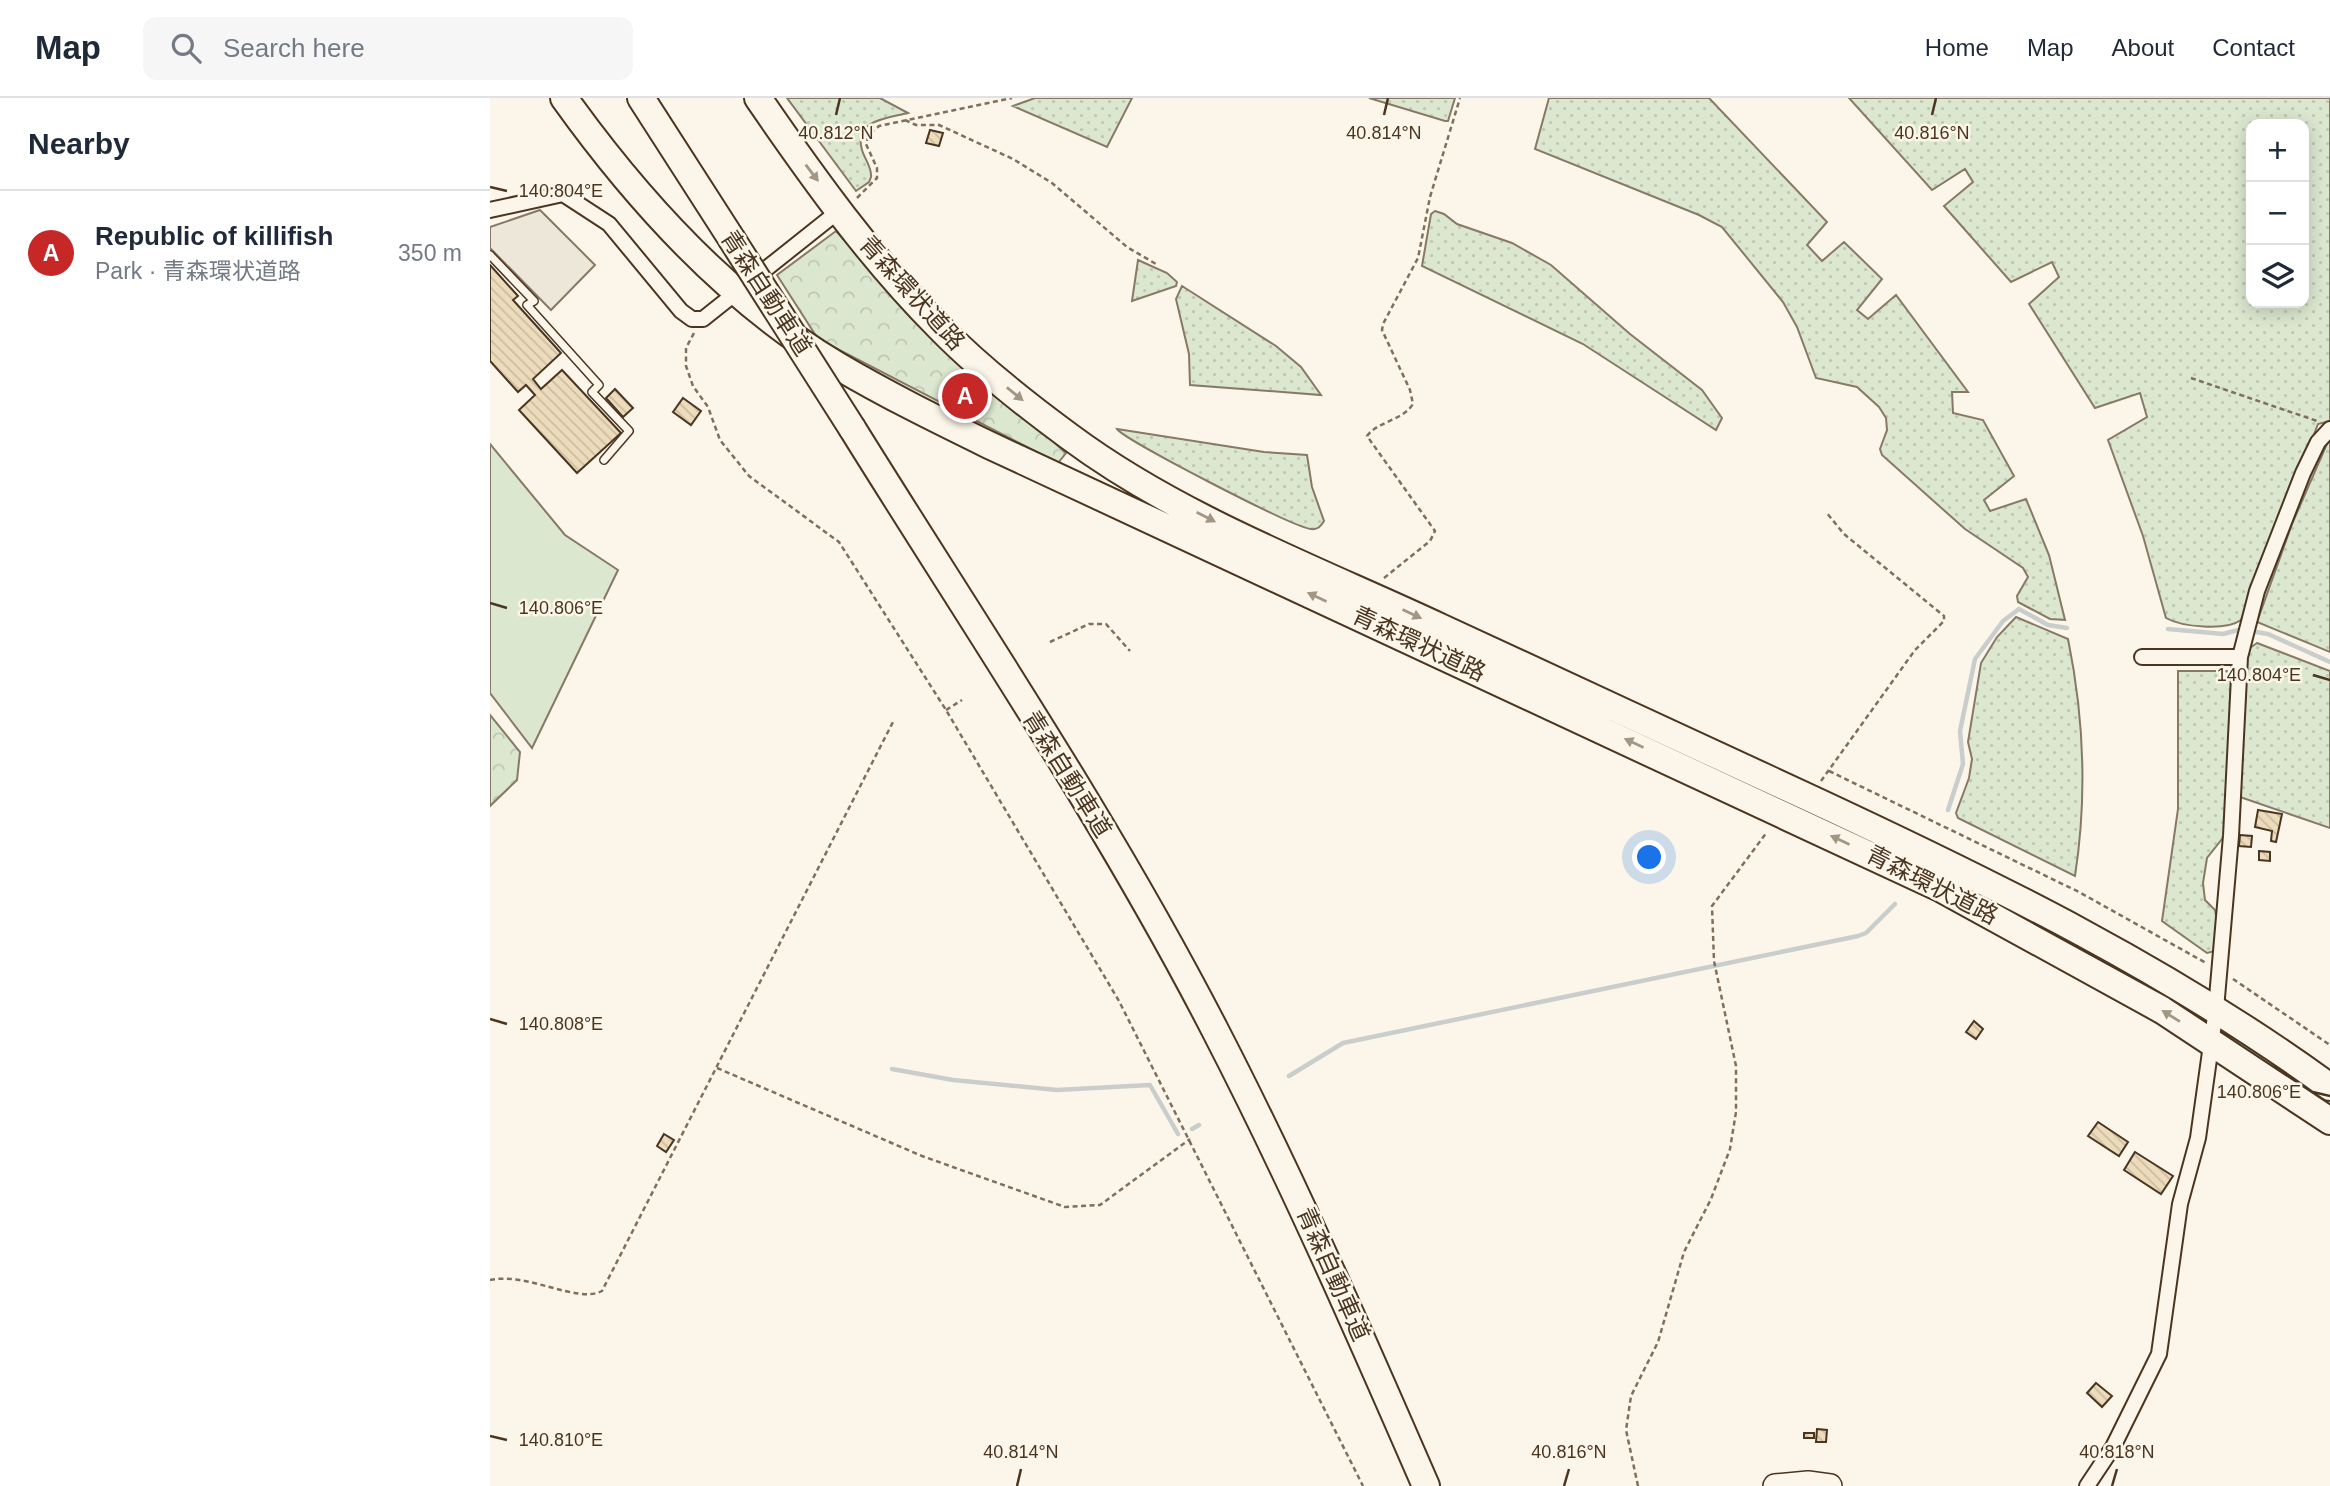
<!DOCTYPE html>
<meta charset="utf-8">
<style>
:root{--surface:#fff;--page:#f6f6f7;--text:#1f2937;--muted:#747a83;--line:#e0e1e3;--accent:#c62828}
body{margin:0;font-family:Helvetica,"Noto Sans JP",sans-serif;background:var(--page);color:var(--text)}
.controls{position:absolute;right:21px;top:21px;display:grid;overflow:hidden;border-radius:14px;box-shadow:0 4px 18px #0003}
.controls button{width:63px;height:63px;display:grid;place-items:center;padding:0;border:0;border-bottom:2px solid var(--line);background:var(--surface);color:var(--text);font:35px sans-serif}
.you{position:absolute;left:1160px;top:760px;width:24px;height:24px;margin:-18px;border:5px solid #fff;border-radius:50%;background:#1a73e8;box-shadow:0 0 0 10px #1a73e833}
.badge{display:grid;place-items:center;width:46px;height:46px;border-radius:50%;background:var(--accent);color:#fff;font-size:23px;font-weight:700}
.pin{position:absolute;translate:-50% -50%;border:4px solid #fff;box-shadow:0 2px 7px #0006}
.list{margin:0;padding:0;list-style:none}
h2{display:flex;justify-content:space-between;align-items:center;height:91px;margin:0;padding:0 28px;font-size:30px}
h2 small{font-size:23px;font-weight:400;color:var(--muted)}
.list li{display:grid;grid-template-columns:46px 1fr auto;gap:21px;align-items:center;box-sizing:border-box;height:126px;padding:0 28px;border-top:2px solid var(--line)}
.list b{display:block;font-size:26px;white-space:nowrap}
.list p{margin:0;font-size:23px;white-space:nowrap;color:var(--muted)}
.list em{font-size:23px;font-style:normal;color:var(--muted)}
.icon{flex:none;width:38px;height:38px;fill:none;stroke:currentColor;stroke-width:2;stroke-linecap:round;stroke-linejoin:round}
.map{position:relative;flex:none;width:1840px;height:1388px;overflow:hidden}
header{display:flex;align-items:center;gap:42px;box-sizing:border-box;height:98px;padding:0 35px;background:var(--surface);border-bottom:2px solid var(--line)}
header strong{font-size:33px}
nav{display:flex;gap:38px;margin-inline-start:auto;font-size:24px}
.search{width:490px;height:63px;background:var(--page);display:flex;align-items:center;gap:18px;box-sizing:border-box;padding:0 24px;border-radius:14px;color:var(--muted);font-size:26px}
main{display:flex}
aside{flex:1;background:var(--surface)}
.map>svg:first-child{display:block}
.grass{fill:url(#grass-dots);stroke:#887966;stroke-width:2;fill-rule:evenodd}
.forest{fill:url(#forest-crowns);stroke:#887966;stroke-width:2}
.pitch{fill:#dce7d0;stroke:#887966;stroke-width:2}
.parking{fill:#ede7d9;stroke:#887966;stroke-width:2}
.lines{fill:none;stroke-linecap:round;stroke-linejoin:round}
.stream{stroke:#c9cecd;stroke-width:4.5}
.building{fill:url(#building-back-hatch);stroke:#4a3520;stroke-width:2}
.lane-casing{stroke:#4a3520;stroke-width:10}
.street-casing{stroke:#4a3520;stroke-width:18}
.primary-casing{stroke:#4a3520;stroke-width:26}
.highway-casing{stroke:#4a3520;stroke-width:30}
.path{stroke:#7f6f5c;stroke-width:2.5;stroke-dasharray:5 3.5;stroke-linecap:butt}
.lane{stroke:#fbf6e9;stroke-width:7}
.street{stroke:#fbf6e9;stroke-width:14}
.primary{stroke:#fbf6e9;stroke-width:23}
.highway{stroke:#fbf6e9;stroke-width:26}
.highway-bridge-casing{stroke:#4a3520;stroke-width:30;stroke-linecap:butt}
.highway-bridge{stroke:#fbf6e9;stroke-width:26}
.oneway{fill:#a29684}
.ticks{fill:none;stroke:#4a3520;stroke-width:2.5}
.labels{text-anchor:middle;stroke-width:5;stroke-linejoin:round;paint-order:stroke}
.street-label{font-size:24px;fill:#4a3520;stroke:#fbf6e9}
.ticks-label{font-size:18px;text-anchor:middle;fill:#4a3520;stroke:#fbf6e9;stroke-width:5;stroke-linejoin:round;paint-order:stroke}
</style>
<header>
<strong>Map</strong>
<div class="search"><svg class="icon" aria-label="search" viewBox="0 0 24 24"><circle cx="10" cy="10" r="6"/><path d="M15 15l6 6"/></svg>Search here</div>
<nav><a>Home</a><a>Map</a><a>About</a><a>Contact</a></nav>
</header>
<main>
<aside>
<h2>Nearby<small></small></h2>
<ul class="list">
<li><span class="badge">A</span><div><b>Republic of killifish</b><p>Park · 青森環状道路</p></div><em>350 m</em></li>
</ul>
</aside>
<div class="map">
<svg width="1840" height="1388" viewBox="0 0 1840 1388">
<defs>
<pattern id="grass-dots" width="8" height="8" patternUnits="userSpaceOnUse" patternTransform="scale(1.75)"><rect width="8" height="8" fill="#dce7d0"/><path d="M2 2h.1M6 6h.1" fill="none" stroke="#bec7b2" stroke-width="1.8" stroke-linecap="round"/></pattern>
<pattern id="forest-crowns" width="20" height="18" patternUnits="userSpaceOnUse" patternTransform="scale(1.75)"><rect width="20" height="18" fill="#dce7d0"/><path d="M2 6a3 3 0 1 1 6 0M12 15a3 3 0 1 1 6 0" fill="none" stroke="#bec7b2"/></pattern>
<pattern id="building-back-hatch" width="6" height="6" patternUnits="userSpaceOnUse" patternTransform="scale(1.75)"><rect width="6" height="6" fill="#ecdcbc"/><path d="M-1 5l2 2M0 0l6 6M5-1l2 2" fill="none" stroke="#ccbda1"/></pattern>
</defs>
<rect width="100%" height="100%" fill="#fbf6e9"/>
<path class="grass" d="M 297,0 L 390,0 L 418,15 C 398,20 363,22 372,52 C 375,62 382,69 381,79 L 379,84 L 366,93 Z
M 545,0 L 642,0 L 617,49 L 523,8 Z
M 879,0 L 965,0 L 958,23 L 955,23 Z
M 1059,0 L 1219,0 L 1337,124 L 1317,147 L 1332,163 L 1354,144 L 1392,181 L 1367,212 L 1378,221 L 1406,197 L 1478,294 L 1462,294 L 1463,315 L 1493,322 L 1524,378 L 1494,402 L 1500,413 L 1536,401 L 1559,457 L 1575,522 L 1560,521 L 1528,504 L 1527,498 L 1538,479 L 1533,470 L 1475,431 L 1392,357 L 1390,351 L 1397,332 L 1396,320 L 1389,309 L 1367,289 L 1326,280 L 1307,229 L 1293,204 L 1232,129 L 1209,117 L 1045,51 Z
M 1359,0 L 1840,0 L 1840,323 L 1828,326 L 1751,522 C 1736,533 1692,529 1676,520 L 1653,438 L 1618,342 L 1657,319 L 1650,295 L 1605,310 L 1539,206 L 1569,179 L 1562,164 L 1521,184 L 1454,108 L 1483,84 L 1475,71 L 1442,92 ZM 1761,26 L 1814,26 L 1814,205 L 1761,205 Z
M 945,113 L 954,116 L 967,126 L 1022,145 L 1061,167 L 1140,236 L 1212,292 L 1232,320 L 1226,332 L 1093,246 L 932,168 L 941,116 Z
M 648,162 L 677,175 L 687,184 L 686,188 L 642,203 Z
M 692,188 L 786,248 L 811,269 L 831,297 L 700,287 L 699,256 L 686,201 Z
M 627,331 L 774,354 L 817,357 L 822,389 L 834,423 C 831,428 828,432 821,431 C 802,429 633,341 627,331 Z
M 1840,339 L 1840,554 L 1767,524 L 1802,426 Z
M 1526,519 L 1578,541 C 1594,619 1597,700 1585,778 L 1468,720 L 1466,715 L 1479,680 L 1482,661 L 1478,644 L 1491,565 L 1507,539 Z
M 1767,545 L 1840,573 L 1840,730 L 1750,699 L 1757,552 Z
M 1688,573 L 1737,573 L 1741,582 L 1736,736 L 1717,760 L 1713,785 L 1715,802 L 1725,812 L 1728,825 L 1725,853 L 1717,855 L 1672,823 L 1688,711 Z"/>
<path class="forest" d="M 346,133 L 427,221 L 576,355 L 568,365 L 328,241 L 287,177 Z
M 0,617 L 30,654 L 27,682 L 0,708 Z"/>
<path class="pitch" d="M 0,346 L 75,437 L 128,472 L 42,650 L 0,595 Z"/>
<path class="parking" d="M 50,112 L 105,167 L 61,212 L 0,150 L 0,129 Z"/>
<g class="lines">
<path class="stream" d="M 1678,531 L 1733,536 L 1748,532
M 1760,533 L 1778,536 L 1840,564
M 1458,712 L 1473,666 L 1470,633 L 1485,561 L 1513,523 L 1529,511 L 1558,527 L 1577,530
M 402,971 L 463,982 L 567,992 L 660,987 L 688,1036
M 799,978 L 853,945 L 1368,838 L 1376,835 L 1405,806
M 702,1031 L 709,1027"/>
</g>
<path class="building" d="M 440,32 L 453,35 L 449,48 L 436,45 Z
M 0,167 L 28,198 L 23,202 L 71,255 L 43,281 L 51,291 L 72,272 L 131,335 L 87,375 L 29,312 L 45,297 L 36,287 L 28,294 L 0,263 Z
M 125,291 L 143,310 L 133,319 L 116,300 Z
M 193,300 L 211,313 L 201,327 L 183,314 Z
M 1768,712 L 1792,716 L 1786,744 L 1781,743 L 1782,733 L 1765,729 Z
M 1750,737 L 1762,738 L 1761,749 L 1749,748 Z
M 1769,753 L 1780,754 L 1780,763 L 1769,762 Z
M 1484,923 L 1493,931 L 1486,941 L 1476,934 Z
M 1608,1024 L 1638,1044 L 1629,1058 L 1598,1038 Z
M 174,1036 L 184,1042 L 176,1054 L 167,1048 Z
M 1645,1054 L 1683,1078 L 1671,1096 L 1634,1072 Z
M 1606,1285 L 1622,1298 L 1612,1309 L 1597,1295 Z
M 1327,1331 L 1337,1332 L 1336,1344 L 1326,1344 Z
M 1314,1335 L 1324,1335 L 1324,1340 L 1314,1340 Z"/>
<g class="lines">
<defs>
<path id="lane" d="M 0,157 L 44,203 L 37,207 L 109,287 L 102,294 L 139,333 L 114,362"/>
<path id="street" d="M 0,112 L 73,96 L 119,126 L 191,213 L 202,221 L 213,221 L 350,112
M 1652,559 L 1750,559
M 1597,1388 L 1623,1349 L 1669,1256 L 1690,1106 L 1708,1040 L 1726,911 L 1741,738 L 1750,559 L 1767,493 L 1813,375 L 1828,344 L 1840,331"/>
<path id="primary" d="M 1285,1388 L 1318,1385 L 1340,1388"/>
<path id="highway" d="M 74,0 C 147,102 239,203 348,268 C 397,297 448,322 499,347 L 1452,791 L 1672,912 L 1840,1023
M 151,0 L 241,140
M 268,0 C 323,80 381,161 450,230 C 489,270 535,306 580,339 C 689,420 828,472 950,529 C 1076,588 1202,645 1328,704 C 1506,787 1681,873 1840,989
M 362,330 C 485,528 618,724 725,932 C 802,1081 869,1234 936,1388"/>
</defs>
<use href="#lane" class="lane-casing"/>
<use href="#street" class="street-casing"/>
<use href="#primary" class="primary-casing"/>
<use href="#highway" class="highway-casing"/>
<path class="path" d="M 415,22 L 426,27 L 449,27 L 523,61 L 562,85 L 637,149 L 666,166
M 367,100 L 387,80 L 387,70 L 376,46 L 379,37 L 389,28 L 522,0
M 204,235 L 196,250 L 196,268 L 203,288 L 218,309 L 230,342 L 259,378 L 349,444 L 456,612 L 629,903 L 873,1388
M 1701,280 L 1827,323
M 894,480 L 940,443 L 945,433 L 877,338 C 888,323 912,323 923,306 L 920,292 L 892,232 L 893,226 L 928,160 L 940,99 L 970,0
M 560,544 L 599,526 L 616,526 L 640,553
M 456,612 L 472,602
M 1339,673 L 1589,794 L 1716,865
M 1331,683 L 1425,552 L 1454,523 L 1454,518 L 1354,436 L 1336,414
M 1743,881 L 1840,947
M 227,970 L 432,1058 L 575,1109 L 610,1107 L 700,1041
M 0,1182 C 38,1174 87,1206 112,1193 L 404,622
M 1148,1388 L 1136,1332 L 1141,1298 L 1168,1244 L 1194,1154 L 1221,1101 L 1240,1051 L 1246,1014 L 1246,968 L 1224,863 L 1222,808 L 1277,734"/>
<use href="#lane" class="lane"/>
<use href="#street" class="street"/>
<use href="#primary" class="primary"/>
<use href="#highway" class="highway"/>
<defs>
<path id="highway-bridge" d="M 241,140 L 362,330"/>
</defs>
<use href="#highway-bridge" class="highway-bridge-casing"/>
<use href="#highway-bridge" class="highway-bridge"/>
</g>
<defs><path id="oneway-solid" d="M-6-.8H1V-3.2L6.5 0L1 3.2V.8H-6Z" transform="scale(1.75)"/></defs>
<g class="oneway">
<use href="#oneway-solid" transform="translate(322 75) rotate(53)"/>
<use href="#oneway-solid" transform="translate(525 296) rotate(39)"/>
<use href="#oneway-solid" transform="translate(716 419) rotate(27)"/>
<use href="#oneway-solid" transform="translate(827 499) rotate(-155)"/>
<use href="#oneway-solid" transform="translate(922 516) rotate(25)"/>
<use href="#oneway-solid" transform="translate(1144 645) rotate(-155)"/>
<use href="#oneway-solid" transform="translate(1350 742) rotate(-155)"/>
<use href="#oneway-solid" transform="translate(1681 918) rotate(-148)"/>
</g>
<path class="ticks" d="M 346,17 L 350,0M 894,17 L 898,0M 1442,17 L 1446,0M 0,89 L 17,93M 0,505 L 17,510M 1823,577 L 1840,582M 0,921 L 17,926M 1823,994 L 1840,998M 0,1338 L 17,1342M 527,1388 L 531,1371M 1074,1388 L 1079,1371M 1622,1388 L 1627,1371"/>
<g class="labels">
<g class="street-label">
<text transform="translate(276 195) rotate(57)" y="8">青森自動車道</text>
<text transform="translate(422 195) rotate(48)" y="8">青森環状道路</text>
<text transform="translate(929 546) rotate(25)" y="8">青森環状道路</text>
<text transform="translate(577 676) rotate(58)" y="8">青森自動車道</text>
<text transform="translate(1442 787) rotate(27)" y="8">青森環状道路</text>
<text transform="translate(843 1176) rotate(66)" y="8">青森自動車道</text>
</g>
</g>
<g class="ticks-label">
<text x="346" y="41">40.812°N</text>
<text x="894" y="41">40.814°N</text>
<text x="1442" y="41">40.816°N</text>
<text x="71" y="99">140.804°E</text>
<text x="71" y="516">140.806°E</text>
<text x="1769" y="583">140.804°E</text>
<text x="71" y="932">140.808°E</text>
<text x="1769" y="1000">140.806°E</text>
<text x="71" y="1348">140.810°E</text>
<text x="531" y="1360">40.814°N</text>
<text x="1079" y="1360">40.816°N</text>
<text x="1627" y="1360">40.818°N</text>
</g>
</svg>
<div class="controls">
<button>+</button>
<button>−</button>
<button><svg class="icon" aria-label="layers" viewBox="0 0 24 24"><path d="M12 4l9 5-9 5-9-5zM3 14l9 5 9-5"/></svg></button>
</div>
<div class="you"></div>
<div class="pin badge" style="left:475px;top:298px">A</div>
</div>
</main>
